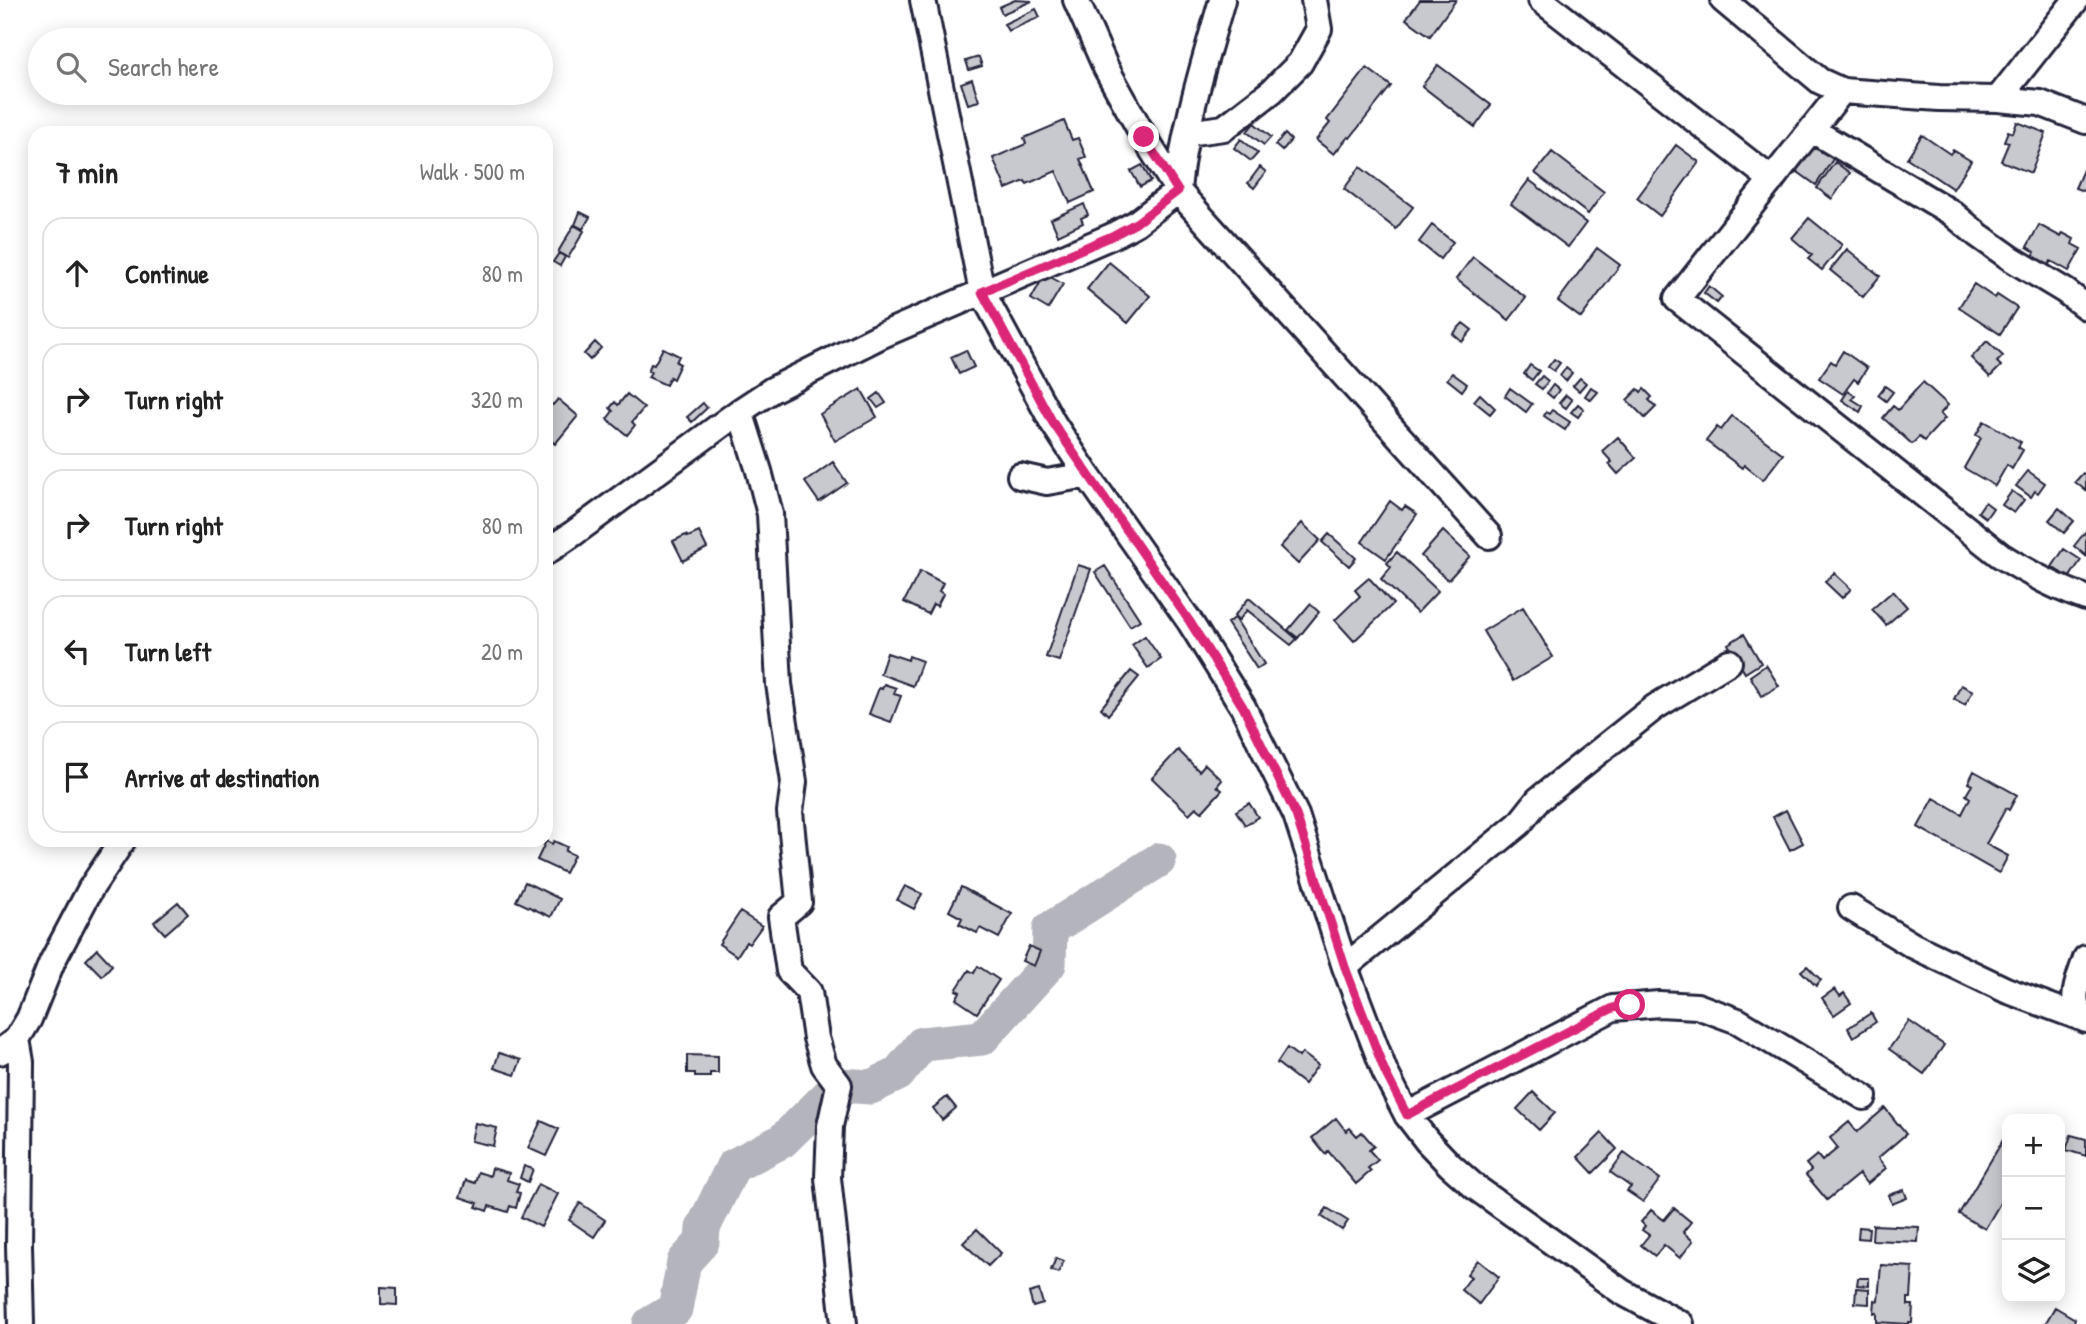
<!DOCTYPE html>
<meta charset="utf-8">
<style>
:root{--surface:#fff;--page:#f2f2f2;--text:#222;--muted:#767676;--line:#e0e0e0}
body{margin:0;font-family:"Patrick Hand",sans-serif;background:var(--page);color:var(--text)}
.controls{position:absolute;right:21px;bottom:21px;display:grid;overflow:hidden;border-radius:14px;box-shadow:0 4px 18px #0003}
.controls button{width:63px;height:63px;display:grid;place-items:center;padding:0;border:0;border-bottom:2px solid var(--line);background:var(--surface);color:var(--text);font:35px sans-serif}
.stop{position:absolute;width:21px;height:21px;margin:-16px;border:5px solid #db2777;border-radius:50%;background:#fff}
.stop.end{background:#db2777;border-color:#fff;box-shadow:0 2px 7px #0008}
.list{margin:0;padding:0;list-style:none}
h2{display:flex;justify-content:space-between;align-items:center;height:91px;margin:0;padding:0 28px;font-size:30px}
h2 small{font-size:23px;font-weight:400;color:var(--muted)}
.list li{display:grid;grid-template-columns:46px 1fr auto;gap:21px;align-items:center;box-sizing:border-box;height:112px;margin:0 14px 14px;padding:0 14px;border:2px solid var(--line);border-radius:21px}
.list b{display:block;font-size:26px;white-space:nowrap}
.list em{font-size:23px;font-style:normal;color:var(--muted)}
.icon{flex:none;width:38px;height:38px;fill:none;stroke:currentColor;stroke-width:2;stroke-linecap:round;stroke-linejoin:round}
.map{position:relative;flex:none;width:2086px;height:1324px;overflow:hidden}
.search{position:absolute;background:var(--surface);box-shadow:0 4px 18px #0003;left:28px;top:28px;width:525px;height:77px;display:flex;align-items:center;gap:18px;box-sizing:border-box;padding:0 24px;border-radius:38px;color:var(--muted);font-size:26px}
.panel{position:absolute;background:var(--surface);box-shadow:0 4px 18px #0003;left:28px;top:126px;width:525px;height:721px;border-radius:21px}
.map>svg:first-child{display:block}
.lines{fill:none;stroke-linecap:round;stroke-linejoin:round}
.river{stroke:#b4b4bc;stroke-width:35}
.building{fill:#c8c8cf;stroke:#22223b;stroke-width:2}
.minor-casing{stroke:#22223b;stroke-width:30}
.minor{stroke:#fff;stroke-width:24}
.route{stroke:#db2777;stroke-width:9}
</style>
<div class="map">
<svg width="2086" height="1324" viewBox="0 0 2086 1324">
<rect width="100%" height="100%" fill="#fff"/>
<filter id="ink" filterUnits="userSpaceOnUse"><feTurbulence type="fractalNoise" baseFrequency=".0143" numOctaves="2"/><feDisplacementMap in="SourceGraphic" scale="14" xChannelSelector="R" yChannelSelector="G"/><feConvolveMatrix kernelMatrix="1 2 1 2 8 2 1 2 1" color-interpolation-filters="sRGB"/></filter>
<g filter="url(#ink)">
<g class="lines">
<path class="river" d="M 650,1324 L 675,1309 L 684,1262 L 702,1242 L 703,1228 L 733,1166 L 782,1141 L 839,1085 L 871,1087 L 898,1074 L 922,1044 L 982,1038 L 1049,964 L 1050,929 L 1159,860"/>
</g>
<path class="building" d="M 1015,0 L 1032,1 L 1002,14 L 999,7 Z
M 1420,0 L 1456,0 L 1430,36 L 1406,19 Z
M 1036,9 L 1040,17 L 1008,31 L 1004,24 Z
M 979,57 L 982,66 L 969,70 L 966,61 Z
M 1438,65 L 1491,105 L 1475,127 L 1422,86 Z
M 1367,68 L 1391,86 L 1350,138 L 1348,137 L 1334,154 L 1316,140 L 1330,123 L 1327,120 Z
M 972,79 L 979,101 L 968,104 L 961,83 Z
M 1064,121 L 1072,140 L 1078,138 L 1086,157 L 1080,159 L 1094,192 L 1070,203 L 1056,171 L 1027,184 L 1025,181 L 1006,189 L 993,158 L 1026,144 L 1024,138 Z
M 2017,122 L 2046,133 L 2031,173 L 2001,161 L 2009,142 L 2004,141 L 2008,131 L 2013,133 Z
M 1254,123 L 1271,137 L 1264,145 L 1247,132 Z
M 1285,134 L 1291,140 L 1282,151 L 1275,145 Z
M 1922,135 L 1950,154 L 1953,150 L 1971,161 L 1953,189 L 1907,158 Z
M 1241,139 L 1258,153 L 1251,161 L 1234,148 Z
M 1815,142 L 1835,156 L 1816,185 L 1795,170 Z
M 1676,145 L 1699,162 L 1660,216 L 1637,198 Z
M 1552,152 L 1604,192 L 1588,214 L 1535,173 Z
M 1835,162 L 1850,173 L 1832,199 L 1817,188 Z
M 2086,163 L 2086,192 L 2075,188 Z
M 1142,165 L 1151,181 L 1140,187 L 1131,171 Z
M 1260,167 L 1266,172 L 1254,188 L 1248,183 Z
M 1360,167 L 1413,207 L 1396,229 L 1344,189 Z
M 1529,180 L 1586,223 L 1568,247 L 1511,204 Z
M 1084,204 L 1088,215 L 1081,218 L 1083,223 L 1058,235 L 1051,219 Z
M 580,212 L 590,217 L 583,229 L 575,225 Z
M 1809,218 L 1842,245 L 1822,270 L 1808,259 L 1812,255 L 1792,238 Z
M 574,225 L 584,231 L 568,258 L 558,252 Z
M 1432,225 L 1453,242 L 1440,259 L 1419,242 Z
M 2039,225 L 2061,237 L 2063,233 L 2074,239 L 2072,244 L 2081,249 L 2069,271 L 2051,261 L 2048,266 L 2033,257 L 2035,252 L 2027,247 Z
M 1597,248 L 1620,265 L 1581,318 L 1558,301 Z
M 1847,249 L 1880,276 L 1863,297 L 1830,270 Z
M 559,253 L 565,257 L 560,266 L 553,262 Z
M 1473,257 L 1526,298 L 1509,320 L 1456,279 Z
M 1109,262 L 1150,296 L 1128,323 L 1087,289 Z
M 1045,274 L 1063,284 L 1048,309 L 1031,299 Z
M 1974,284 L 1995,298 L 1997,295 L 2017,308 L 2000,334 L 1959,307 Z
M 1709,286 L 1722,297 L 1717,303 L 1704,293 Z
M 1463,323 L 1472,330 L 1462,342 L 1453,334 Z
M 1987,341 L 2003,356 L 1997,362 L 2001,366 L 1990,377 L 1971,358 Z
M 595,342 L 601,348 L 590,360 L 584,354 Z
M 663,348 L 679,356 L 676,362 L 680,364 L 673,379 L 670,377 L 666,385 L 648,377 L 651,372 L 648,371 L 651,364 L 654,365 Z
M 966,350 L 974,367 L 959,374 L 951,357 Z
M 1843,351 L 1867,368 L 1858,382 L 1854,379 L 1843,394 L 1819,378 L 1831,361 L 1835,364 Z
M 1554,359 L 1560,363 L 1554,371 L 1548,367 Z
M 1530,365 L 1539,371 L 1532,380 L 1524,374 Z
M 1566,368 L 1572,373 L 1566,381 L 1560,376 Z
M 1452,373 L 1467,384 L 1462,391 L 1447,379 Z
M 1542,376 L 1548,381 L 1542,389 L 1535,384 Z
M 1580,378 L 1586,383 L 1579,391 L 1573,386 Z
M 1923,382 L 1948,405 L 1940,414 L 1945,418 L 1924,441 L 1919,437 L 1912,444 L 1883,418 L 1893,406 L 1898,410 Z
M 1553,385 L 1559,390 L 1553,398 L 1547,393 Z
M 1885,386 L 1893,392 L 1886,401 L 1878,395 Z
M 1591,387 L 1598,392 L 1591,400 L 1585,396 Z
M 1510,388 L 1532,404 L 1526,412 L 1505,396 Z
M 861,389 L 877,417 L 835,441 L 820,414 Z
M 1638,389 L 1641,392 L 1644,389 L 1652,397 L 1649,400 L 1656,407 L 1645,418 L 1627,400 Z
M 1848,391 L 1855,396 L 1852,399 L 1863,406 L 1860,412 L 1842,400 Z
M 879,393 L 886,403 L 878,408 L 871,399 Z
M 627,394 L 644,408 L 632,422 L 635,425 L 627,435 L 607,419 L 613,411 L 610,408 L 615,402 L 618,405 Z
M 1480,394 L 1495,408 L 1490,414 L 1474,401 Z
M 1566,395 L 1572,400 L 1566,408 L 1559,403 Z
M 558,399 L 578,416 L 555,444 L 546,436 L 546,413 L 549,410 L 546,406 L 549,402 L 553,405 Z
M 703,403 L 707,408 L 692,422 L 687,417 Z
M 1578,404 L 1584,409 L 1578,417 L 1571,412 Z
M 1552,410 L 1570,422 L 1565,430 L 1544,416 L 1546,412 L 1549,414 Z
M 1732,416 L 1783,454 L 1763,480 L 1744,465 L 1742,468 L 1706,441 L 1717,427 L 1721,430 Z
M 1984,421 L 2021,442 L 2018,447 L 2023,450 L 2012,469 L 2007,465 L 1995,486 L 1964,468 L 1981,438 L 1976,435 Z
M 1618,437 L 1636,458 L 1618,474 L 1609,464 L 1612,462 L 1602,451 Z
M 833,462 L 847,483 L 819,502 L 805,482 Z
M 2028,471 L 2045,483 L 2038,493 L 2035,491 L 2031,497 L 2016,486 Z
M 2083,473 L 2086,475 L 2086,491 L 2075,482 Z
M 2012,491 L 2024,500 L 2014,513 L 2002,505 Z
M 1390,501 L 1402,510 L 1405,506 L 1417,514 L 1386,559 L 1362,542 Z
M 1985,502 L 1993,508 L 1986,518 L 1978,512 Z
M 2059,508 L 2074,521 L 2064,533 L 2049,520 Z
M 1302,523 L 1320,540 L 1298,564 L 1280,547 Z
M 1443,531 L 1470,556 L 1448,580 L 1421,556 Z
M 2086,531 L 2086,556 L 2074,546 Z
M 699,532 L 707,548 L 683,561 L 673,541 L 686,535 L 688,537 Z
M 1329,534 L 1356,558 L 1349,566 L 1322,542 Z
M 2064,549 L 2081,560 L 2069,578 L 2052,567 Z
M 1397,552 L 1438,591 L 1417,613 L 1381,579 L 1391,567 L 1387,563 Z
M 1078,565 L 1091,569 L 1059,661 L 1046,657 Z
M 1105,566 L 1140,620 L 1130,626 L 1095,572 Z
M 920,571 L 943,583 L 939,591 L 943,594 L 937,606 L 933,604 L 928,614 L 904,602 Z
M 1834,573 L 1851,589 L 1842,598 L 1825,582 Z
M 1369,578 L 1393,604 L 1354,641 L 1335,620 L 1360,596 L 1355,590 Z
M 1893,591 L 1907,607 L 1886,625 L 1872,609 Z
M 1249,598 L 1297,639 L 1291,645 L 1247,610 L 1239,620 L 1234,616 Z
M 1310,604 L 1319,612 L 1298,638 L 1288,630 Z
M 1523,607 L 1553,657 L 1513,681 L 1483,631 Z
M 1235,618 L 1264,664 L 1257,669 L 1227,623 Z
M 1744,634 L 1761,663 L 1745,673 L 1728,644 Z
M 1145,636 L 1161,659 L 1148,668 L 1132,645 Z
M 887,653 L 908,660 L 909,656 L 922,661 L 913,686 L 880,674 Z
M 1766,665 L 1779,686 L 1762,696 L 1750,676 Z
M 1131,671 L 1139,677 L 1108,715 L 1101,708 Z
M 884,684 L 896,688 L 894,694 L 901,696 L 891,722 L 869,714 L 879,688 L 882,689 Z
M 1961,685 L 1973,691 L 1965,705 L 1954,699 Z
M 1178,750 L 1199,771 L 1205,764 L 1222,780 L 1217,786 L 1222,790 L 1202,812 L 1196,807 L 1189,814 L 1152,778 Z
M 1974,771 L 2017,795 L 2009,810 L 2006,808 L 1986,844 L 2008,856 L 1999,873 L 1918,827 L 1934,798 L 1962,814 L 1970,798 L 1966,795 L 1972,785 L 1968,783 Z
M 1249,803 L 1258,817 L 1245,825 L 1236,811 Z
M 1786,810 L 1803,843 L 1790,850 L 1773,817 Z
M 546,841 L 552,844 L 554,841 L 567,847 L 565,851 L 574,855 L 565,873 L 537,860 Z
M 525,882 L 560,899 L 551,917 L 516,901 Z
M 905,886 L 922,894 L 914,909 L 897,900 Z
M 961,887 L 1012,914 L 999,938 L 980,928 L 977,933 L 959,924 L 962,918 L 949,911 Z
M 178,902 L 188,914 L 165,934 L 154,922 Z
M 740,912 L 762,926 L 749,944 L 746,942 L 737,956 L 719,944 Z
M 1029,946 L 1040,951 L 1034,966 L 1022,961 Z
M 97,949 L 112,965 L 102,976 L 86,960 Z
M 978,966 L 999,980 L 977,1013 L 956,999 L 960,992 L 956,990 L 969,970 L 974,973 Z
M 1807,966 L 1821,980 L 1816,986 L 1801,971 Z
M 1835,989 L 1840,996 L 1844,993 L 1851,1003 L 1834,1015 L 1822,998 Z
M 1871,1013 L 1876,1022 L 1853,1037 L 1848,1028 Z
M 1909,1021 L 1944,1045 L 1924,1074 L 1889,1049 Z
M 1287,1048 L 1299,1057 L 1302,1053 L 1318,1065 L 1304,1084 L 1277,1063 Z
M 499,1053 L 521,1060 L 515,1075 L 494,1068 Z
M 687,1055 L 718,1056 L 718,1073 L 710,1073 L 710,1077 L 695,1077 L 695,1073 L 687,1073 Z
M 1533,1092 L 1555,1113 L 1539,1130 L 1517,1109 Z
M 947,1097 L 956,1108 L 942,1120 L 933,1108 Z
M 1885,1108 L 1906,1134 L 1878,1158 L 1886,1168 L 1867,1184 L 1859,1174 L 1827,1200 L 1806,1175 L 1811,1170 L 1806,1164 L 1817,1155 L 1822,1161 L 1838,1148 L 1830,1138 L 1849,1122 L 1857,1132 Z
M 1336,1118 L 1346,1131 L 1350,1128 L 1357,1136 L 1362,1132 L 1374,1146 L 1369,1150 L 1378,1160 L 1368,1168 L 1371,1171 L 1356,1184 L 1328,1151 L 1325,1154 L 1312,1138 Z
M 541,1121 L 559,1129 L 546,1156 L 528,1148 Z
M 475,1123 L 497,1128 L 493,1146 L 471,1141 Z
M 1602,1133 L 1617,1149 L 1593,1173 L 1578,1157 Z
M 2071,1135 L 2086,1139 L 2086,1156 L 2066,1150 Z
M 2003,1140 L 2007,1142 L 2007,1191 L 1985,1229 L 1959,1214 Z
M 1624,1153 L 1660,1179 L 1643,1202 L 1627,1191 L 1631,1187 L 1610,1172 Z
M 524,1166 L 533,1169 L 528,1182 L 520,1178 Z
M 492,1168 L 509,1173 L 507,1180 L 519,1184 L 516,1192 L 520,1193 L 516,1208 L 510,1206 L 508,1212 L 489,1206 L 487,1211 L 476,1207 L 478,1203 L 460,1197 L 466,1180 L 475,1183 L 478,1172 L 490,1176 Z
M 538,1184 L 558,1194 L 541,1227 L 521,1217 Z
M 1904,1190 L 1907,1198 L 1892,1204 L 1889,1195 Z
M 580,1203 L 605,1220 L 594,1237 L 569,1220 Z
M 1327,1208 L 1348,1221 L 1342,1230 L 1321,1216 Z
M 1674,1208 L 1691,1222 L 1683,1232 L 1693,1241 L 1680,1258 L 1664,1245 L 1655,1256 L 1641,1245 L 1649,1235 L 1642,1230 L 1645,1226 L 1641,1222 L 1651,1210 L 1664,1220 Z
M 1873,1225 L 1919,1227 L 1918,1242 L 1872,1240 Z
M 1859,1227 L 1869,1228 L 1868,1239 L 1858,1238 Z
M 977,1229 L 1001,1253 L 988,1266 L 963,1243 Z
M 1056,1258 L 1064,1261 L 1058,1273 L 1051,1270 Z
M 1478,1260 L 1499,1277 L 1479,1304 L 1461,1290 L 1471,1277 L 1467,1274 Z
M 1881,1265 L 1913,1267 L 1911,1298 L 1908,1298 L 1908,1305 L 1913,1305 L 1912,1322 L 1909,1322 L 1909,1324 L 1877,1322 L 1877,1313 L 1874,1313 L 1875,1300 L 1878,1301 Z
M 1858,1278 L 1869,1278 L 1869,1286 L 1857,1285 Z
M 381,1287 L 397,1288 L 397,1305 L 381,1304 Z
M 1856,1288 L 1869,1289 L 1869,1304 L 1855,1303 Z
M 1039,1290 L 1043,1304 L 1033,1307 L 1029,1293 Z
M 2055,1307 L 2075,1319 L 2073,1324 L 2045,1324 Z"/>
<g class="lines">
<defs>
<path id="minor" d="M 923,0 L 982,292 L 1053,423 L 1087,475 L 1190,622 L 1243,707 L 1296,815 L 1345,967 L 1385,1072 L 1407,1115 L 1427,1141 L 1450,1165 L 1475,1187 L 1622,1292 L 1681,1324
M 1076,0 L 1106,68 L 1144,137 L 1178,191 L 1489,536
M 1541,0 L 1772,180
M 1723,0 L 1820,81 L 1842,91 L 1939,98 L 1998,99 L 2040,103 L 2086,121
M 1842,91 L 1677,299 L 2000,555 C 2028,573 2054,587 2086,598
M 1998,99 L 2076,0
M 1812,130 L 1952,213 L 1978,235 L 2012,259 L 2065,291 L 2086,307
M 1187,133 L 1224,128 L 1272,91 L 1300,63 L 1319,29 L 1314,0
M 740,411 L 759,471 L 770,514 L 779,684 L 794,782 L 790,812 L 799,902 L 781,917 L 789,971 L 809,992 L 816,1038 L 824,1065 L 839,1085 L 830,1126 L 828,1178 L 844,1324
M 1020,476 L 1047,482 L 1087,475
M 546,552 L 574,533 L 740,411 L 772,390 L 880,336 L 1112,236 L 1136,223 L 1178,191 C 1183,129 1205,60 1222,0
M 1851,908 L 1912,945 L 2006,990 L 2084,1019
M 2086,958 C 2079,981 2066,1002 2086,1020
M 1345,967 L 1519,824 L 1538,800 L 1655,707 L 1729,662
M 17,1039 L 21,1062 L 19,1245 L 21,1324
M 0,1052 L 17,1039 L 29,1019 L 52,962 L 91,888 L 123,840
M 1407,1115 L 1613,1008 L 1659,1004 L 1697,1006 L 1738,1021 L 1864,1097"/>
</defs>
<use href="#minor" class="minor-casing"/>
<use href="#minor" class="minor"/>
</g>
</g>
<g class="lines" filter="url(#ink)">
<path class="route" d="M 1144,137 L 1178,191 L 1136,223 L 1112,236 L 982,292 L 1053,423 L 1190,622 L 1243,707 L 1296,815 L 1345,967 L 1385,1072 L 1407,1115 L 1613,1008 L 1630,1005"/>
</g>
</svg>
<div class="controls">
<button>+</button>
<button>−</button>
<button><svg class="icon" aria-label="layers" viewBox="0 0 24 24"><path d="M12 4l9 5-9 5-9-5zM3 14l9 5 9-5"/></svg></button>
</div>
<div class="stop" style="left:1630px;top:1005px"></div>
<div class="stop end" style="left:1144px;top:137px"></div>
<div class="search"><svg class="icon" aria-label="search" viewBox="0 0 24 24"><circle cx="10" cy="10" r="6"/><path d="M15 15l6 6"/></svg>Search here</div>
<section class="panel">
<h2>7 min<small>Walk · 500 m</small></h2>
<ul class="list">
<li><svg class="icon" aria-label="ahead" viewBox="0 0 24 24"><path d="M12 20V5M6 11l6-6 6 6"/></svg><div><b>Continue</b></div><em>80 m</em></li>
<li><svg class="icon" aria-label="right" viewBox="0 0 24 24"><path d="M7 20v-9h11M14 6l5 5-5 5"/></svg><div><b>Turn right</b></div><em>320 m</em></li>
<li><svg class="icon" aria-label="right" viewBox="0 0 24 24"><path d="M7 20v-9h11M14 6l5 5-5 5"/></svg><div><b>Turn right</b></div><em>80 m</em></li>
<li><svg class="icon" aria-label="left" viewBox="0 0 24 24"><path d="M17 20v-9H6M10 6l-5 5 5 5"/></svg><div><b>Turn left</b></div><em>20 m</em></li>
<li><svg class="icon" aria-label="arrive" viewBox="0 0 24 24"><path d="M6 21V4h12l-3 4 3 4H6"/></svg><div><b>Arrive at destination</b></div></li>
</ul>
</section>
</div>
